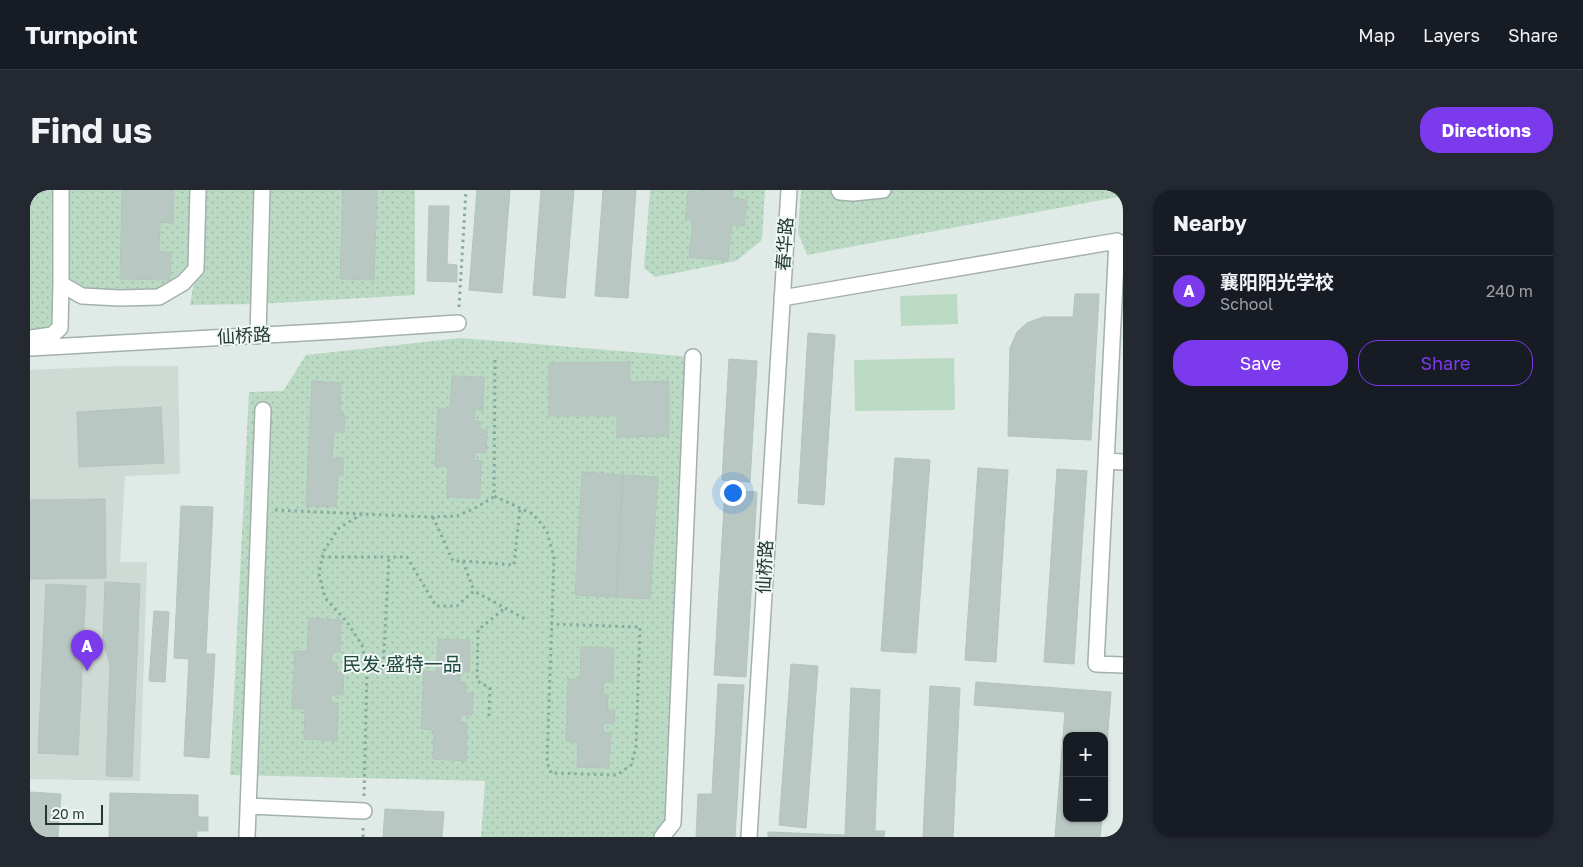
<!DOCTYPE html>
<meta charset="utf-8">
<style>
:root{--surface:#171b24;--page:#242831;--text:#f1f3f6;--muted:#9ea1a6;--line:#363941;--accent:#7c3aed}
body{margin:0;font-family:"Golos Text","Noto Sans SC",sans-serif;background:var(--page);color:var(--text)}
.controls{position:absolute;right:15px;bottom:15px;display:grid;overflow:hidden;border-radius:10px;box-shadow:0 1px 4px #0004}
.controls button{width:45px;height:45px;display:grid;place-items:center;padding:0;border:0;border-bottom:1px solid var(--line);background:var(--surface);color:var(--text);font:25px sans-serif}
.scale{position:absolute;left:15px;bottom:12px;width:58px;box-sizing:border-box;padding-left:5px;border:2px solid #223934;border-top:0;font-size:14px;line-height:18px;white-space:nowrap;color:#223934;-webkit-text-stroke:4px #f0f7f4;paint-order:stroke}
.you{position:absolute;left:702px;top:302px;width:18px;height:18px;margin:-12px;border:4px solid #fff;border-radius:50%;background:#1a73e8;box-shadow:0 0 0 8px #1a73e833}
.badge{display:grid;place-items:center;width:32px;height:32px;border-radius:50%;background:var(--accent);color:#fff;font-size:16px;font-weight:700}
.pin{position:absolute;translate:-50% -41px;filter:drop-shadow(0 1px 2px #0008)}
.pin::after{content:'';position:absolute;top:26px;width:18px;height:15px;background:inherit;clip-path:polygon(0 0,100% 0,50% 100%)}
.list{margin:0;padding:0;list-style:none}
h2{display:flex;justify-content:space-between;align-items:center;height:65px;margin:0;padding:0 20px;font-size:21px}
h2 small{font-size:16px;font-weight:400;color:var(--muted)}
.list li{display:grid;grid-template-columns:32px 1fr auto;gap:15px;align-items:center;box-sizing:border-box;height:70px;padding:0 20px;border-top:1px solid var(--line)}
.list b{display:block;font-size:19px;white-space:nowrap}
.list p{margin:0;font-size:16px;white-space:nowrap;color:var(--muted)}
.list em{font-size:16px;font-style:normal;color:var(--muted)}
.actions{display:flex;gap:10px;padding:15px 20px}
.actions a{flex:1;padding:11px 0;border:1px solid var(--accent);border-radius:20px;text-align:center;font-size:18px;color:var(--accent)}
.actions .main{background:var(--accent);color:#fff}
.map{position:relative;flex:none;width:1093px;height:647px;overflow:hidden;border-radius:20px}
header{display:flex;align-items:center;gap:30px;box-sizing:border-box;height:70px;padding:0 25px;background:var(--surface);border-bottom:1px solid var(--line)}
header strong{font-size:24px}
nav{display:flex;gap:28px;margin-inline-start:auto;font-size:18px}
.intro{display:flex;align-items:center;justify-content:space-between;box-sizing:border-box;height:120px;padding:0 30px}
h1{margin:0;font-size:35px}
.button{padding:12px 22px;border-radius:20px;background:var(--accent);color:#fff;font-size:18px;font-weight:700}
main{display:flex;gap:30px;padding:0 30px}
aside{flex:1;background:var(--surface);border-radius:20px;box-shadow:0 1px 4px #0004}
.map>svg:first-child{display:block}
.built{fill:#cfdad5}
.grass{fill:url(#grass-dots)}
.park{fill:#bbdac4}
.building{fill:#b9c7c2;stroke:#b3c3bd}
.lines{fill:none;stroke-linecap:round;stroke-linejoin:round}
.minor-casing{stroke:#a3b1ad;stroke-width:18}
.path{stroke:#83aba0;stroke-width:3;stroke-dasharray:2.5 4;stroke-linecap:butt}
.minor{stroke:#fff;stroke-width:15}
.labels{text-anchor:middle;stroke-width:4;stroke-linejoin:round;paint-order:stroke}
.street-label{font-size:18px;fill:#223934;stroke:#f0f7f4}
.neighbourhood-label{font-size:19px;fill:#204941;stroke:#f0f7f4}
</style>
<header>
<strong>Turnpoint</strong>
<nav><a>Map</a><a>Layers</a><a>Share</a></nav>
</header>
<div class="intro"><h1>Find us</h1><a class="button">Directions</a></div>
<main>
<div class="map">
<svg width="1093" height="647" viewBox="0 0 1093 647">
<defs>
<pattern id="grass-dots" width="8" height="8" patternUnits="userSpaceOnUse" patternTransform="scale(1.25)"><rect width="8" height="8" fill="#bbdac4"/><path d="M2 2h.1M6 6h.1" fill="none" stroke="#a0bca9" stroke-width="1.8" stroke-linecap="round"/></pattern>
</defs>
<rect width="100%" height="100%" fill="#e0eae6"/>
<path class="built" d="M 91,176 L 148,176 L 150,284 L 95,286 L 90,372 L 117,372 L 110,591 L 0,589 L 0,180 Z"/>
<path class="grass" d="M 0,0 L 385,0 L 385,105 L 229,114 L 160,115 L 166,80 L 129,107 L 89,108 L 32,94 L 30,138 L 0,149 Z
M 620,0 L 735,0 L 732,50 L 706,71 L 625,87 L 614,78 Z
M 771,0 L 1093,0 L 1093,6 L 777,65 L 768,42 Z
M 431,148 L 663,167 L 643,633 L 632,647 L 451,647 L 455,591 L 200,585 L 219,202 L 253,201 L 276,165 Z"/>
<path class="park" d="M 927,104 L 928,134 L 871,136 L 870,106 Z
M 924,168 L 925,220 L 825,221 L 824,170 Z"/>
<path class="building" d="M 92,0 L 144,0 L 143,33 L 130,32 L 129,62 L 141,62 L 140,90 L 90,89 Z
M 313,0 L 347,0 L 344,90 L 310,89 Z
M 447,0 L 480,0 L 472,103 L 439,100 Z
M 511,0 L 544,0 L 535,108 L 503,105 Z
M 573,0 L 606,0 L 598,108 L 565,106 Z
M 670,0 L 703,0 L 702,8 L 717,10 L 714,36 L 702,35 L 698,71 L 659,67 L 663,30 L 655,30 L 658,1 L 669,2 Z
M 399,16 L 419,16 L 417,74 L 427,75 L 427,92 L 397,91 Z
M 1045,104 L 1069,104 L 1061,250 L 978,246 L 980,158 L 987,142 L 997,133 L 1013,127 L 1043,127 Z
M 778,143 L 805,145 L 794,315 L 768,313 Z
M 699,169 L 727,171 L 720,292 L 692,290 Z
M 600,172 L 600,192 L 639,191 L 639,246 L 587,247 L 587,226 L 519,226 L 519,173 Z
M 422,186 L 454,187 L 453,220 L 445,219 L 444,231 L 450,231 L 450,240 L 457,240 L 456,263 L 445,262 L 444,270 L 451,271 L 450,308 L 417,307 L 418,277 L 405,276 L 408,219 L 420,219 Z
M 282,191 L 311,193 L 310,224 L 315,225 L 314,242 L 304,242 L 302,268 L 313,268 L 313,286 L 308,285 L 306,317 L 276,316 Z
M 131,217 L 134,273 L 49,277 L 47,222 Z
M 865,268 L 900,270 L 886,463 L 851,461 Z
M 948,278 L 978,280 L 966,472 L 935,470 Z
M 1027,279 L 1057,281 L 1044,474 L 1014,472 Z
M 552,282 L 593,285 L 586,407 L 545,405 Z
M 593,285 L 628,287 L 620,409 L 586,407 Z
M 695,300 L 727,302 L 716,487 L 684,485 Z
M 75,309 L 76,388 L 0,389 L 0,310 Z
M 151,316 L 183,317 L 176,464 L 185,464 L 179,568 L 154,566 L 159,469 L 144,468 Z
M 75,392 L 110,394 L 102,587 L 76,586 L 80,474 L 73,450 Z
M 16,394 L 56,396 L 48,565 L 8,563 Z
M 124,421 L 139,422 L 135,492 L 119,491 Z
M 279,428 L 311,430 L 310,462 L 302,462 L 301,473 L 307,473 L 306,482 L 314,482 L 313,505 L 301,505 L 301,513 L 308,513 L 307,551 L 274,549 L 275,519 L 262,519 L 265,461 L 277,461 Z
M 408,449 L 440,450 L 439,482 L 431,482 L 430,493 L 436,493 L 436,503 L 443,503 L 442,525 L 431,525 L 430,533 L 437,533 L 436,571 L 403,569 L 404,540 L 391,539 L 394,481 L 406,482 Z
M 551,457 L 584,458 L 583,492 L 574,492 L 573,504 L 578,504 L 577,520 L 585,520 L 584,534 L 573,533 L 573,542 L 581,543 L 579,578 L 547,577 L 548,552 L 536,551 L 538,489 L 550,489 Z
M 761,474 L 788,476 L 776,638 L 749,635 Z
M 946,492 L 1081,502 L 1074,593 L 1074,546 L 1037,546 L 1037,628 L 1072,628 L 1070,647 L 1025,647 L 1035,522 L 944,515 Z
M 688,494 L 714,495 L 705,647 L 666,647 L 668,604 L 682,604 Z
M 900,496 L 930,498 L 923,647 L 893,647 Z
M 821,498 L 850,500 L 845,641 L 855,641 L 854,647 L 738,647 L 738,642 L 815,645 Z
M 0,602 L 31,604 L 28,647 L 0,647 Z
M 80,603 L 168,605 L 168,627 L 178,627 L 178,641 L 167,641 L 167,647 L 79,647 Z
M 355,619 L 414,622 L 412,647 L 353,647 Z"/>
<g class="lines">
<defs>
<path id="minor" d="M 31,0 L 31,94 L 52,106 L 89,108 L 129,107 L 153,93 L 166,79 L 168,0
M 809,0 L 810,2 L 823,3 L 853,0
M 752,108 L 1087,51 L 1066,474 L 1093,475
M 228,146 L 232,0
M 0,148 L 22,145 L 30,138 L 31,94
M 0,158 L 308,141 L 428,133
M 1076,271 L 1093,272
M 218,616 L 334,621
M 217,647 L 233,220
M 632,647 L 643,633 L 663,167
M 719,647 L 759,0"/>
</defs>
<use href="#minor" class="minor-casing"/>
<path class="path" d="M 429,117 L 436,0
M 465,170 L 464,306 L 503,324 L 517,341 L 524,368 L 517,572 L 521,583 L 587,585 L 601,575 L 606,558 L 610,437 L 521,434
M 245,320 L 399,327 L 427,326 L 445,318 L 464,307
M 332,324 L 309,338 L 293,362 L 289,384 L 295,408 L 317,432 L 332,455 L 337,479 L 334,606
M 403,327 L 423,371 L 433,371 L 444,401
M 292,367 L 377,367 L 406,416 L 427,416 L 444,401 L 497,430
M 433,371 L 484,375 L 490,318
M 337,479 L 353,479 L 359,367
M 459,526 L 460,498 L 447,491 L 448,440 L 475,418
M 333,647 L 333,638"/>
<use href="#minor" class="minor"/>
</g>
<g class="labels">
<g class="street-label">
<text transform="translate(755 54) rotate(-86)" y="6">春华路</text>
<text transform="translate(214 146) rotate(-3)" y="6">仙桥路</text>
<text transform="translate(735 377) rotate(-87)" y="6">仙桥路</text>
</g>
<g class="neighbourhood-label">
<text x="372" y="481">民发·盛特一品</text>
</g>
</g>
</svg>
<div class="controls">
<button>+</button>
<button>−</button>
</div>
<div class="scale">20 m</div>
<div class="you"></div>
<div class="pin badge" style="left:57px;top:481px">A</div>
</div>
<aside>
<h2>Nearby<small></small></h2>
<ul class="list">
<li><span class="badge">A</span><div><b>襄阳阳光学校</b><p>School</p></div><em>240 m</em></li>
</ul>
<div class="actions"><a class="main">Save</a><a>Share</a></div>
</aside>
</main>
